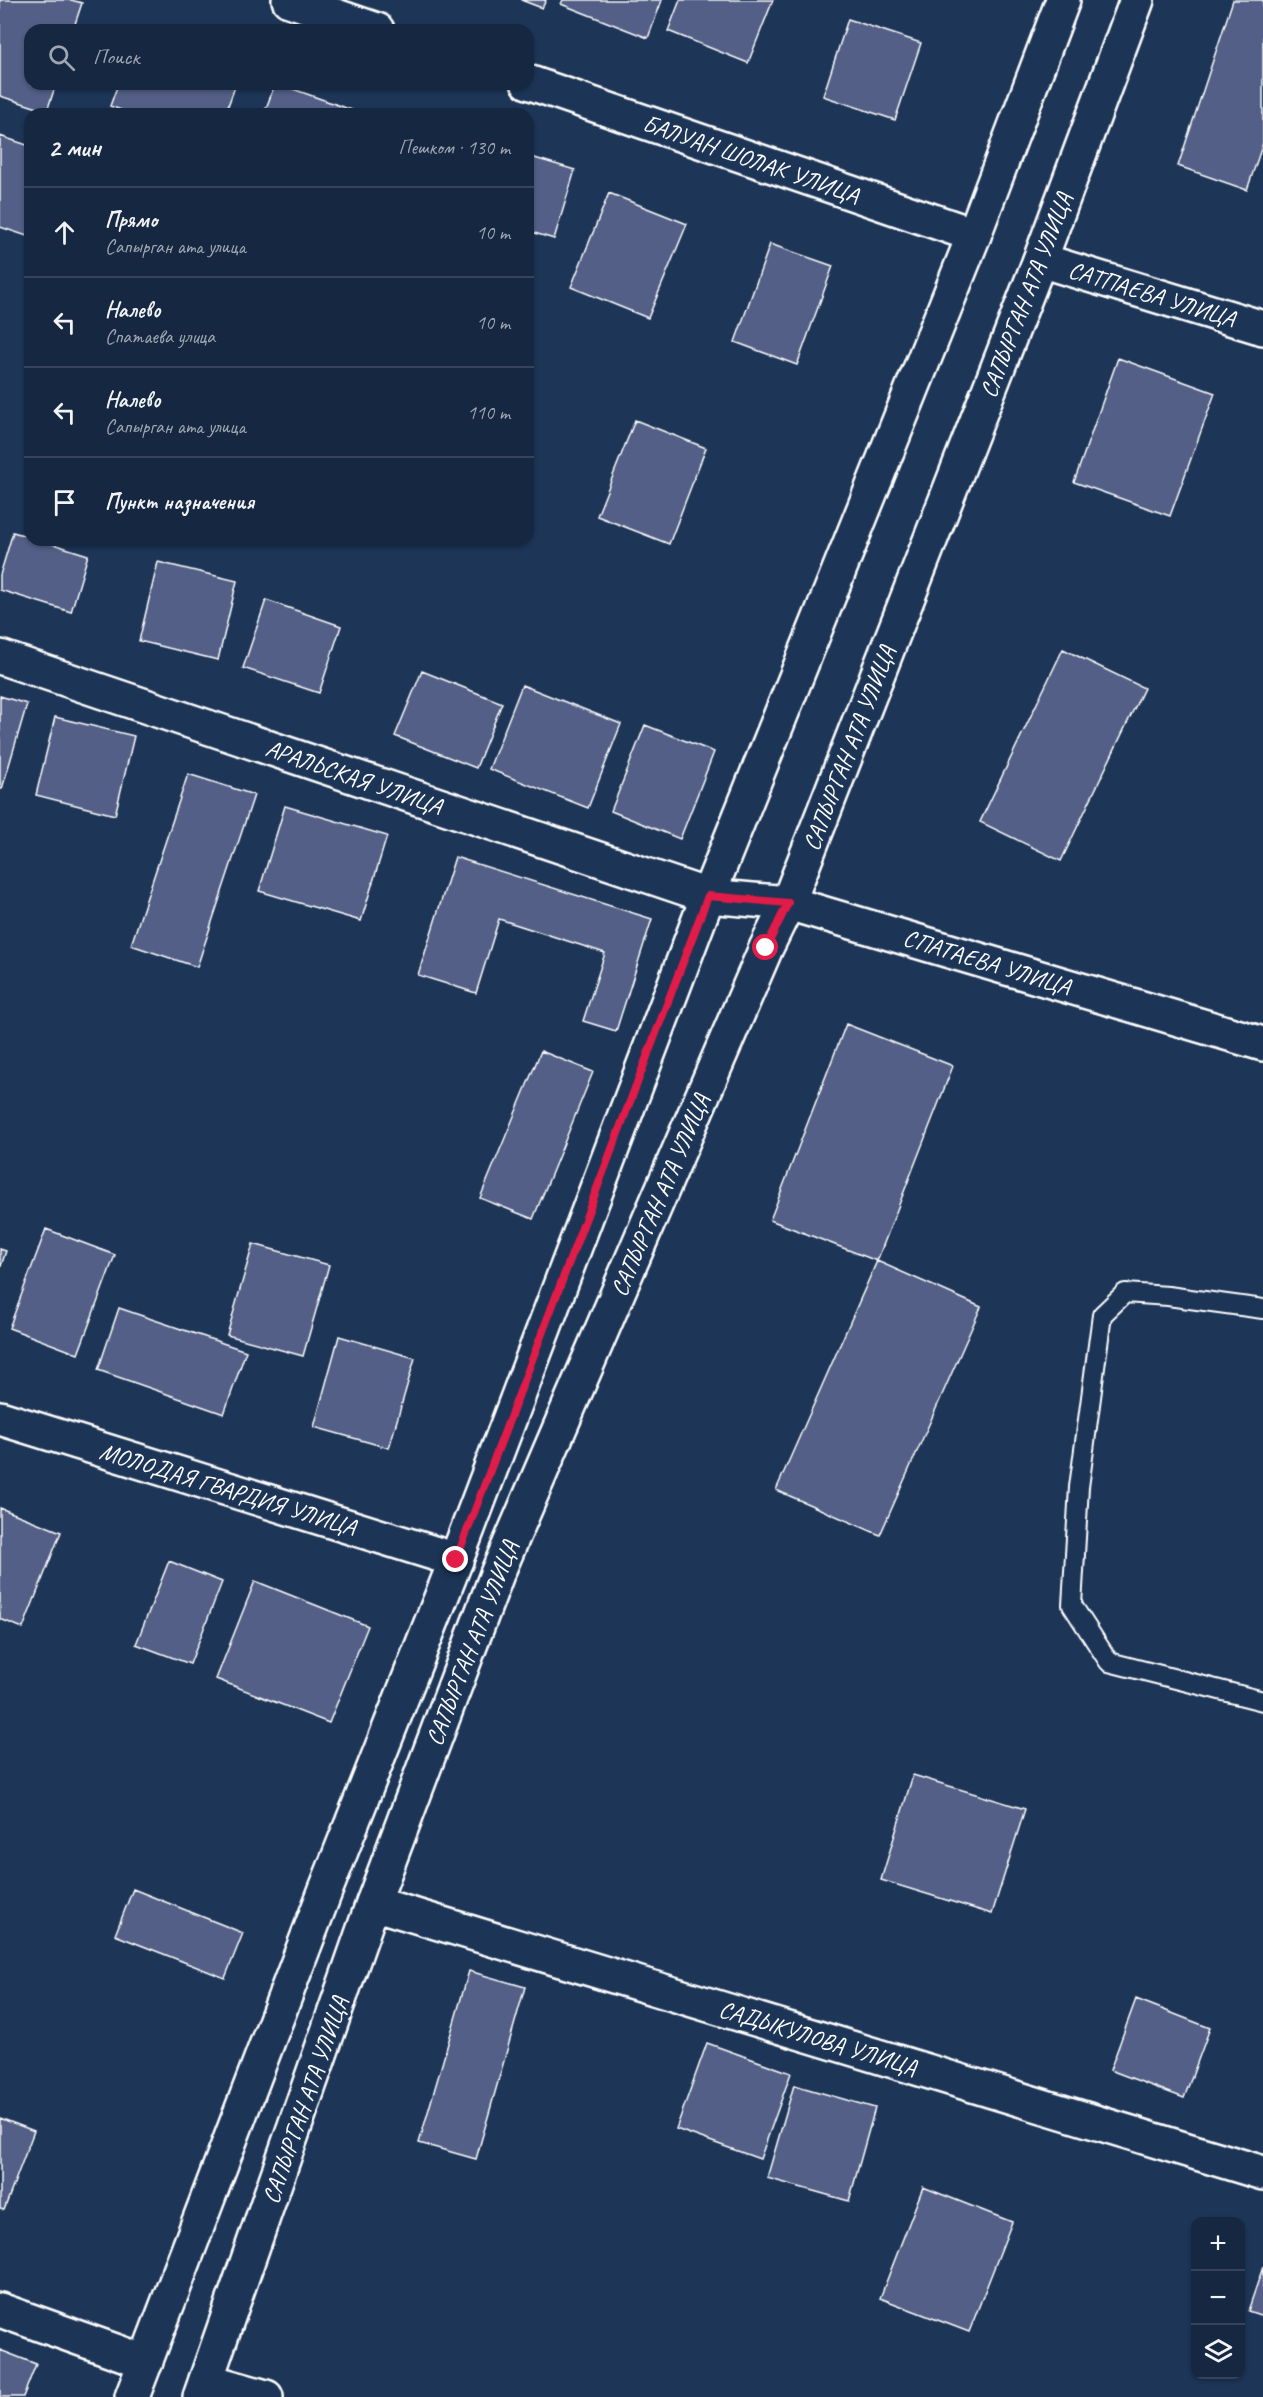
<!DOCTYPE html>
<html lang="ru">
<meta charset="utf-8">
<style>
:root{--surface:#162841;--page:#1f3048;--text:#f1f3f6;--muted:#9ea6b1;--line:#35445a}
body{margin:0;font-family:Caveat,sans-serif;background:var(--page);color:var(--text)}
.controls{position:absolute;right:18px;bottom:18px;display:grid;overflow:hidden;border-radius:12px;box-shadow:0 2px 4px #0004}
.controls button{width:54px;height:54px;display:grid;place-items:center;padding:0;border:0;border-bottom:2px solid var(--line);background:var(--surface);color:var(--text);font:30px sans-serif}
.stop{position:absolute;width:18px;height:18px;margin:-14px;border:4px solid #e11d48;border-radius:50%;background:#fff}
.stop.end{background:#e11d48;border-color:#fff;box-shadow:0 2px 6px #0008}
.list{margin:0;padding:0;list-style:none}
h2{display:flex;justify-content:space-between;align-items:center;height:78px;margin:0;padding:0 24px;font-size:26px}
h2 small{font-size:20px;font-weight:400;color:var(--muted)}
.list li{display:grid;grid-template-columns:39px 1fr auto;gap:18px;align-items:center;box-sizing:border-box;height:90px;padding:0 24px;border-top:2px solid var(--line)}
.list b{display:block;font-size:22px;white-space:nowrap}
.list p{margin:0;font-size:20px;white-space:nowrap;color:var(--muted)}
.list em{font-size:20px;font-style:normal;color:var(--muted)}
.icon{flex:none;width:33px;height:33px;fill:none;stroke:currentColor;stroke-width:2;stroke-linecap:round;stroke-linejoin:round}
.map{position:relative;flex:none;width:1263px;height:2397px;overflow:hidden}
.search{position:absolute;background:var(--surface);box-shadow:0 2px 4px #0004;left:24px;top:24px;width:510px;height:66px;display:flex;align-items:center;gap:15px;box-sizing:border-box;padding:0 21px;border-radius:18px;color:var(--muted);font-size:22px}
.panel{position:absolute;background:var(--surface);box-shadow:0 2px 4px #0004;left:24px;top:108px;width:510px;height:438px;border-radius:18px}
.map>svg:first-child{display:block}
.building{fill:#525e86;stroke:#fff;stroke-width:1.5}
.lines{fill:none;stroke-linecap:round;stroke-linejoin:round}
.service-casing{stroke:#fff;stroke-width:22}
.minor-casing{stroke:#fff;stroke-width:38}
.primary-casing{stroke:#fff;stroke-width:38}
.service{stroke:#1d3557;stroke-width:18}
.minor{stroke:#1d3557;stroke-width:33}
.primary{stroke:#1d3557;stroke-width:33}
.route{stroke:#e11d48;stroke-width:8}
.labels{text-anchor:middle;stroke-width:6;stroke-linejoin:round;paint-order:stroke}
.street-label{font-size:24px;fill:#fff;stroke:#1d3557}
</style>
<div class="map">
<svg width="1263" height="2397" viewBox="0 0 1263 2397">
<rect width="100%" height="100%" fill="#1d3557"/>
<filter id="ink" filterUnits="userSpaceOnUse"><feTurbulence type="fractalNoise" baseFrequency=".0167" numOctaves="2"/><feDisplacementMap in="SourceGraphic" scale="12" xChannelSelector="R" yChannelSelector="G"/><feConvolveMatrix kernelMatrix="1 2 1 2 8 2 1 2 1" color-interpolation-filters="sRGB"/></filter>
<g filter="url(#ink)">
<path class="building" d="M 0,0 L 71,0 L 82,3 L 73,30 L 30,30 L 30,84 L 56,84 L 47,111 L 0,96 Z
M 521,0 L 546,0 L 542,8 Z
M 563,0 L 662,0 L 648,38 L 561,4 Z
M 680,0 L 773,0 L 748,63 L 668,31 Z
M 1233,0 L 1263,0 L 1263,143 L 1247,190 L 1178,166 Z
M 848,19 L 921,43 L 895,120 L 823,96 Z
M 118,84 L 236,84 L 225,114 L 132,114 L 110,106 Z
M 275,84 L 279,84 L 363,114 L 264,114 Z
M 0,136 L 30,146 L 30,237 L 0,227 Z
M 528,156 L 575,170 L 554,239 L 528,231 Z
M 609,193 L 687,224 L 648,318 L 571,287 Z
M 770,244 L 833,266 L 797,365 L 735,342 Z
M 1118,358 L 1215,393 L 1170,516 L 1074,482 Z
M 635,420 L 706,448 L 669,544 L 597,516 Z
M 13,532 L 30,537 L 30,540 L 40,540 L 88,555 L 71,612 L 0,590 L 0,575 Z
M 158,562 L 237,581 L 218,660 L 139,641 Z
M 266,600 L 341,626 L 319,693 L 243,668 Z
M 1063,649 L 1144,688 L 1061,861 L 980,822 Z
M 422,671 L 502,703 L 476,768 L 395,736 Z
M 522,685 L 621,724 L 588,808 L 489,769 Z
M 0,696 L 27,704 L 2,789 L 0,789 Z
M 55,717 L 134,736 L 115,815 L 36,795 Z
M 645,725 L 714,752 L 680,839 L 611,811 Z
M 188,774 L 254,795 L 197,967 L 131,945 Z
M 285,806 L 387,836 L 361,921 L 259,891 Z
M 455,857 L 652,919 L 616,1031 L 583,1021 L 605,953 L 499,919 L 476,993 L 418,975 Z
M 846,1024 L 953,1066 L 877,1261 L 770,1220 Z
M 541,1051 L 593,1072 L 533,1219 L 480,1198 Z
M 46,1229 L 115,1255 L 78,1354 L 9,1328 Z
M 253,1244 L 329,1265 L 303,1356 L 227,1335 Z
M 0,1249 L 6,1251 L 0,1269 Z
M 877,1261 L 981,1307 L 880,1535 L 776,1490 Z
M 119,1308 L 246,1351 L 224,1414 L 98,1370 Z
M 339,1336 L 415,1358 L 389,1448 L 314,1427 Z
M 0,1508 L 61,1532 L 23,1628 L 0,1619 Z
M 169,1561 L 222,1582 L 190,1664 L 136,1644 Z
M 255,1581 L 368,1626 L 329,1723 L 216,1679 Z
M 913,1775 L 1025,1809 L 992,1914 L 881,1880 Z
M 133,1889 L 243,1933 L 225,1978 L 115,1935 Z
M 469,1971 L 525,1987 L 476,2159 L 419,2143 Z
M 1136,1999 L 1210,2028 L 1184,2098 L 1110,2070 Z
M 707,2043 L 791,2073 L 760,2159 L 676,2129 Z
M 794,2085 L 875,2108 L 849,2201 L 767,2178 Z
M 0,2118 L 34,2131 L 4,2210 L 0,2209 Z
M 923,2187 L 1012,2222 L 969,2332 L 880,2298 Z
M 1263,2267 L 1263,2316 L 1248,2311 Z
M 0,2350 L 36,2364 L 23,2397 L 0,2397 Z"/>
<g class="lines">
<defs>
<path id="service" d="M 1263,1309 L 1168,1296 L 1125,1293 L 1102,1315 L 1079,1487 L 1072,1605 L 1109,1662 L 1263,1701"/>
<path id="minor" d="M 289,0 L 377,30
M 528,82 L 974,235
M 1040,260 L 1263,328
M 0,657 L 708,896 L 788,903 L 1263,1044
M 0,1418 L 456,1560
M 373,1903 L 1263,2173
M 0,2310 L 146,2362
M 206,2380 L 266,2397"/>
<path id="primary" d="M 132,2397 L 326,1889 L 456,1560 L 708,896 L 974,235 L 1063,0
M 200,2397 L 373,1903 L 497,1574 L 766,948 L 788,903 L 1040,260 L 1137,0"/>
</defs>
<use href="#service" class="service-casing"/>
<use href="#minor" class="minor-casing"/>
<use href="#primary" class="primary-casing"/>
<use href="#service" class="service"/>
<use href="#minor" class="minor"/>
<use href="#primary" class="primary"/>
</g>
</g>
<g class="lines" filter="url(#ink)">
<path class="route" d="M 456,1560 L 708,896 L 788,903 L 766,948"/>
</g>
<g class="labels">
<g class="street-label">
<text transform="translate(751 159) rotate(19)" y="8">БАЛУАН ШОЛАК УЛИЦА</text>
<text transform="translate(1152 294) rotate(17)" y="8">САТПАЕВА УЛИЦА</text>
<text transform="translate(1026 295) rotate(-69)" y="8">САПЫРГАН АТА УЛИЦА</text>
<text transform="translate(849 748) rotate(-69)" y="8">САПЫРГАН АТА УЛИЦА</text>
<text transform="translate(354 777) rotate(19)" y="8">АРАЛЬСКАЯ УЛИЦА</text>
<text transform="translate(987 962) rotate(17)" y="8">СПАТАЕВА УЛИЦА</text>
<text transform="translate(660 1195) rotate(-67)" y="8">САПЫРГАН АТА УЛИЦА</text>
<text transform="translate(228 1489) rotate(17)" y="8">МОЛОДАЯ ГВАРДИЯ УЛИЦА</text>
<text transform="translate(472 1643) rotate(-69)" y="8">САПЫРГАН АТА УЛИЦА</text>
<text transform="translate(818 2038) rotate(17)" y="8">САДЫКУЛОВА УЛИЦА</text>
<text transform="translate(305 2100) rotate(-71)" y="8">САПЫРГАН АТА УЛИЦА</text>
</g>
</g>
</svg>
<div class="controls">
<button>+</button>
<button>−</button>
<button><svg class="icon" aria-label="layers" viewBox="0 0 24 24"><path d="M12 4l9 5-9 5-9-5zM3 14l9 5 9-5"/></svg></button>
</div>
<div class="stop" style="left:766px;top:948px"></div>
<div class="stop end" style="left:456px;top:1560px"></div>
<div class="search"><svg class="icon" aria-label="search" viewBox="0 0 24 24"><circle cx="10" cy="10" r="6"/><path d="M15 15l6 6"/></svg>Поиск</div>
<section class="panel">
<h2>2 мин<small>Пешком · 130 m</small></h2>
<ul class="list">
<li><svg class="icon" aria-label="ahead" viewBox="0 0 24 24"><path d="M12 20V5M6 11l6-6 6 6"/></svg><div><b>Прямо</b><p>Сапырган ата улица</p></div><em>10 m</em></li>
<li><svg class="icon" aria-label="left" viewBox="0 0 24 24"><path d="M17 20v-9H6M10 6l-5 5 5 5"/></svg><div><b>Налево</b><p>Спатаева улица</p></div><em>10 m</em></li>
<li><svg class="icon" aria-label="left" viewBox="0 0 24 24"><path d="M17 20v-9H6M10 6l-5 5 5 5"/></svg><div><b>Налево</b><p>Сапырган ата улица</p></div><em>110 m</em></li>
<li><svg class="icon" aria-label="arrive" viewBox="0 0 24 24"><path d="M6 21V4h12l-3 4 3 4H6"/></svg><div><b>Пункт назначения</b></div></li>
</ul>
</section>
</div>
